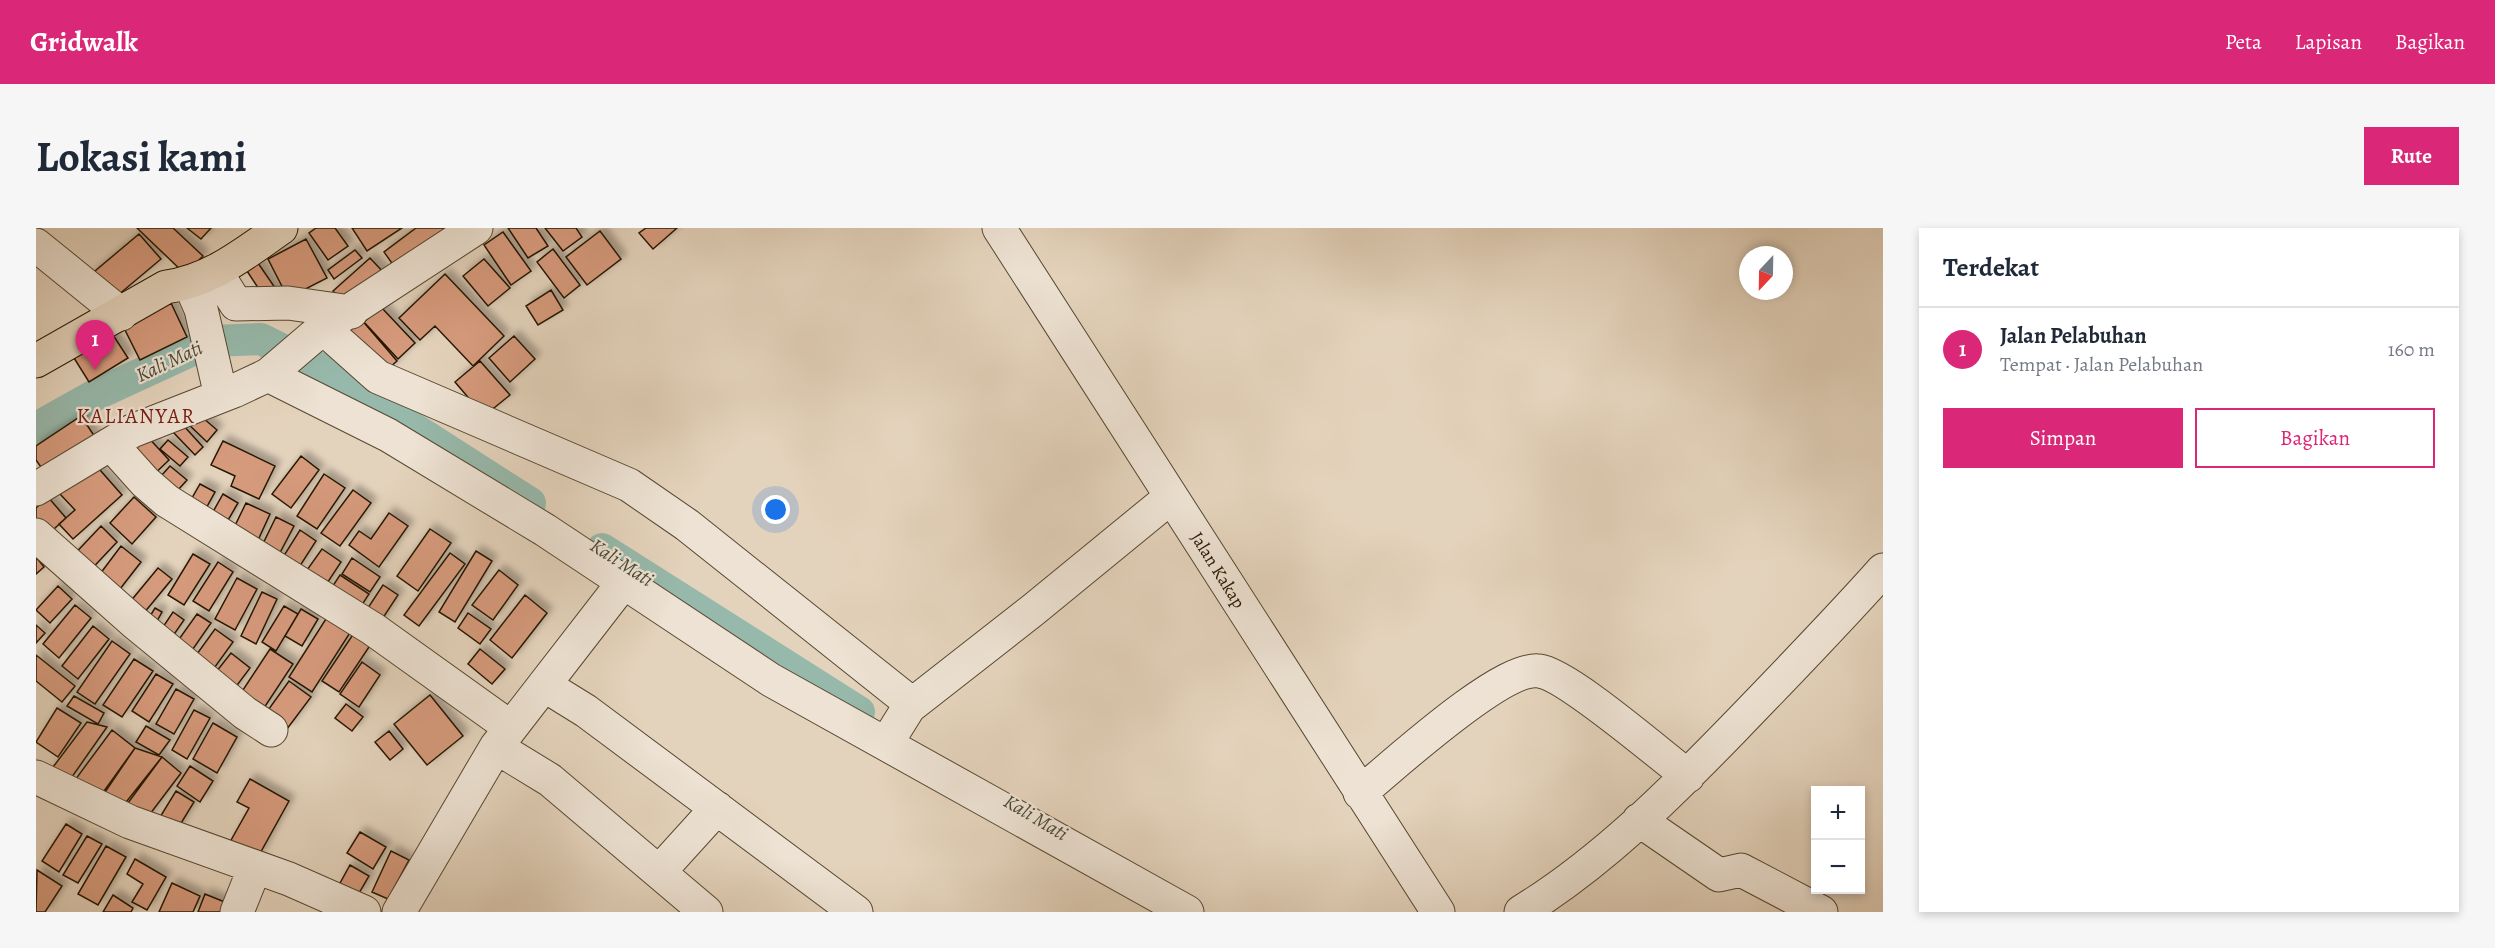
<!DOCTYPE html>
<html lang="id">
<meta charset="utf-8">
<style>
:root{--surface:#fff;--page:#f6f6f7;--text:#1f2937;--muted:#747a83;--line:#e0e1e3;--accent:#db2777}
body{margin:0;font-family:Alegreya,serif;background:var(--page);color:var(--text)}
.controls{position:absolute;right:18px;bottom:18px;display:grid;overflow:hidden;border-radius:0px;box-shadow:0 3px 9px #0003}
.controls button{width:54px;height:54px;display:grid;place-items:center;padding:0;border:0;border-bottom:2px solid var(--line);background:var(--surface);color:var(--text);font:30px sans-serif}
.compass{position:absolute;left:1703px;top:18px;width:54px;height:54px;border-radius:50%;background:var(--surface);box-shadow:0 3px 9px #0003;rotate:202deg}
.you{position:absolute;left:740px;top:282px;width:21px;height:21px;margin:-15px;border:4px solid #fff;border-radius:50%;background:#1a73e8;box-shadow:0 0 0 9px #1a73e833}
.badge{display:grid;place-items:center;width:39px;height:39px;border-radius:50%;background:var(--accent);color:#fff;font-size:20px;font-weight:700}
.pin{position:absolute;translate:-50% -50px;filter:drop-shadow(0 2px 3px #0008)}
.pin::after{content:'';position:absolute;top:32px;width:21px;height:18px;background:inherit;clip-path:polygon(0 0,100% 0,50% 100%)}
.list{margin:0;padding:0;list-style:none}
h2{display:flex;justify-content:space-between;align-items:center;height:78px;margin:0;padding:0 24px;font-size:26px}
h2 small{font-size:20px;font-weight:400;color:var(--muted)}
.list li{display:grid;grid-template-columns:39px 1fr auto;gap:18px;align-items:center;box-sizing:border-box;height:84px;padding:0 24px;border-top:2px solid var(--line)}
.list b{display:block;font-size:22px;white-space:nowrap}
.list p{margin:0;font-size:20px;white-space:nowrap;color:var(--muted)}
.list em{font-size:20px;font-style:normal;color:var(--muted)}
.actions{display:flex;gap:12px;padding:18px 24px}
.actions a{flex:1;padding:14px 0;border:2px solid var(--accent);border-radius:0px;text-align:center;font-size:21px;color:var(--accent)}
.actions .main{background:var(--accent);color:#fff}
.map{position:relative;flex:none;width:1847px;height:684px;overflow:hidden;border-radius:0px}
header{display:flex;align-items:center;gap:36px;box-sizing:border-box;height:84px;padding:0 30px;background:var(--accent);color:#fff}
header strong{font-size:28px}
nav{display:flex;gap:33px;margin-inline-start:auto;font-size:21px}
.intro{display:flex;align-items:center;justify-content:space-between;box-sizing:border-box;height:144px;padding:0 36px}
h1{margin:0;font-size:42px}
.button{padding:15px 27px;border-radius:0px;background:var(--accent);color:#fff;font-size:21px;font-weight:700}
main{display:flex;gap:36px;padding:0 36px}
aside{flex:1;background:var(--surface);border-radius:0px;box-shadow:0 3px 9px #0003}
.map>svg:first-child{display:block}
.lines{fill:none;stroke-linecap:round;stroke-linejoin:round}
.canal{stroke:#97b9ab;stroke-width:32}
.building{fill:#d69a7c;stroke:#271903;stroke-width:1.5;filter:url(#shadow)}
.minor-casing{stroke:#564831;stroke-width:35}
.major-casing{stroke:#271903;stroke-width:35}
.minor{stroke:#ede2d3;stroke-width:33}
.major{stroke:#e4d3bc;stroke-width:33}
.labels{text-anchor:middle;stroke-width:4.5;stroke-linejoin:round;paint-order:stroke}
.street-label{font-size:18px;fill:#271903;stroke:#ede2d3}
.water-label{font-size:20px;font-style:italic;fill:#494935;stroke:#ede2d3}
.quarter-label{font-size:21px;letter-spacing:1.5px;fill:#7a1f14;stroke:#ede2d3}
</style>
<header>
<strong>Gridwalk</strong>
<nav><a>Peta</a><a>Lapisan</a><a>Bagikan</a></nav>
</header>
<div class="intro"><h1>Lokasi kami</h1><a class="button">Rute</a></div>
<main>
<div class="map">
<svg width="1847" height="684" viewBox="0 0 1847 684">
<defs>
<filter id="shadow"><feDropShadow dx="5.5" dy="-5.5" stdDeviation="3" flood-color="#0004"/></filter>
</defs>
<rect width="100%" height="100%" fill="#e4d3bc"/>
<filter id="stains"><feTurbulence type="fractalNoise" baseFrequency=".00333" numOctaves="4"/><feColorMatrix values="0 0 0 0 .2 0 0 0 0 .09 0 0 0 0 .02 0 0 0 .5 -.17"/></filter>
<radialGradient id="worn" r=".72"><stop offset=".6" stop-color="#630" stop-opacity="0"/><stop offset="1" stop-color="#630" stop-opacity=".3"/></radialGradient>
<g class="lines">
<path class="canal" d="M 0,200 L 61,166 L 176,113 L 225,111 L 285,141 L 494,275
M 566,321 L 823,484"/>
</g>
<path class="building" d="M 101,0 L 137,0 L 167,28 L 149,46 Z
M 151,0 L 175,0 L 165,11 Z
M 280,0 L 299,0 L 312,18 L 292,32 L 273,5 Z
M 316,0 L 366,0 L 331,23 Z
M 380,0 L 407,0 L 410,4 L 360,41 L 348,24 Z
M 472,0 L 500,0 L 512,18 L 492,30 Z
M 509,0 L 540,0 L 546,9 L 527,23 Z
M 610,0 L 641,0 L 617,21 L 603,5 Z
M 564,3 L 585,31 L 551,57 L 530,29 Z
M 467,4 L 495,43 L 475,57 L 448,17 Z
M 103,6 L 125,31 L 75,73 L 53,48 Z
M 270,11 L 291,50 L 252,70 L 232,31 Z
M 517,21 L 544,57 L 528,70 L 501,34 Z
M 319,22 L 326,30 L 298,51 L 292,42 Z
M 334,30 L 349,46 L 313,79 L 297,63 Z
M 448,31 L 474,60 L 452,78 L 427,48 Z
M 222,35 L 244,67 L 232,75 L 211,43 Z
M 409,46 L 468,108 L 437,138 L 399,98 L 384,112 L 363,90 Z
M 515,62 L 527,82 L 502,97 L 490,78 Z
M 135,75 L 151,109 L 104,132 L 87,98 Z
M 345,79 L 379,115 L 362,131 L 328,94 Z
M 324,90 L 361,133 L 343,149 L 306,106 Z
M 77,107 L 92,130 L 53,154 L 38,130 Z
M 478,108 L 499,131 L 474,154 L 453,130 Z
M 444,133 L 474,167 L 448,188 L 419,154 Z
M 159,183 L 181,202 L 171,214 L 149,193 Z
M 45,188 L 63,215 L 12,249 L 0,232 L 0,218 Z
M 146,196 L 167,219 L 159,227 L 137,204 Z
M 110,207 L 133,232 L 110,254 L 86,228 Z
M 132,212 L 152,229 L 144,238 L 124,221 Z
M 187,213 L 239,238 L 223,271 L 195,258 L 199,248 L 175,237 Z
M 265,228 L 283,242 L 255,280 L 236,266 Z
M 57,234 L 86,267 L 37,311 L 23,296 L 39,282 L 23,265 Z
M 134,238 L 151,252 L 132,273 L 116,258 Z
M 288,246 L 309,260 L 281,301 L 261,288 Z
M 164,256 L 179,264 L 163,293 L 148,284 Z
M 317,262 L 335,275 L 304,318 L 285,305 Z
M 187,266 L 202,275 L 184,306 L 169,298 Z
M 12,269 L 30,290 L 7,311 L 0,304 L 0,280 Z
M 98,269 L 120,289 L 96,316 L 74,295 Z
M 210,275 L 234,286 L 217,323 L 192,312 Z
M 353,285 L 372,298 L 343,339 L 313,317 L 323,303 L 335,311 Z
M 240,289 L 258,298 L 238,336 L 221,328 Z
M 65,298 L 81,314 L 49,348 L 32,333 Z
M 394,301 L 415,315 L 382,363 L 361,348 Z
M 264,302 L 280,313 L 260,344 L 244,334 Z
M 85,318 L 105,334 L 77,370 L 58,354 Z
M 286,321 L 305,334 L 286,363 L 266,349 Z
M 440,323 L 456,333 L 419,394 L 403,384 Z
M 414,325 L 429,336 L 383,398 L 368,387 Z
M 157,326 L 174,336 L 148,377 L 132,367 Z
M 0,329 L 8,339 L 0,346 Z
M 316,330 L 344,349 L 334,364 L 306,346 Z
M 182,334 L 197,344 L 173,383 L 157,373 Z
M 122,340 L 136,351 L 103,391 L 89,380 Z
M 463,342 L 482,357 L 457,392 L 436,377 Z
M 304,347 L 333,366 L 318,389 L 289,370 Z
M 201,350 L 221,361 L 199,402 L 179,391 Z
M 347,357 L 362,367 L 339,402 L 324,392 Z
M 22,358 L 36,371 L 14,395 L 0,382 Z
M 226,364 L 241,371 L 220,416 L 205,408 Z
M 489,367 L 511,385 L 476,430 L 454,412 Z
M 39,377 L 55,390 L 23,430 L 7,416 Z
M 248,378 L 262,386 L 240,423 L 226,414 Z
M 119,380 L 126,384 L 116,402 L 108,398 Z
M 265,381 L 282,391 L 266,418 L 249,408 Z
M 295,383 L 319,397 L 276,464 L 253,449 Z
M 137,384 L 148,392 L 132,415 L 121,408 Z
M 432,385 L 455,401 L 444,416 L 422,400 Z
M 161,386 L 175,395 L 150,431 L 136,421 Z
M 0,397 L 9,405 L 0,415 Z
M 57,398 L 73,411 L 42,451 L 26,438 Z
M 322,399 L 339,410 L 303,464 L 286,453 Z
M 179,401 L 197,414 L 171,450 L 153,437 Z
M 76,413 L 94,426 L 59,476 L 41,464 Z
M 234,421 L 257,436 L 226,483 L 203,468 Z
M 444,421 L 469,441 L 456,456 L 432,436 Z
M 195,425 L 214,440 L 193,468 L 173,453 Z
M 0,427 L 39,458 L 26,474 L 0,453 Z
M 98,431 L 117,443 L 86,489 L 67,477 Z
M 326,434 L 344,447 L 323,479 L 304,466 Z
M 120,446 L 137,456 L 113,494 L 96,483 Z
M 253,453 L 275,469 L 251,501 L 230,485 Z
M 140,461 L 158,471 L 138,506 L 120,496 Z
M 394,467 L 427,508 L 391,537 L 358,496 Z
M 38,468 L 68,485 L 62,496 L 31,478 Z
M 310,476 L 327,489 L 316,503 L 299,490 Z
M 21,480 L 45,495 L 22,529 L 0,514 Z
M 158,482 L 174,490 L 151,531 L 136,522 Z
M 51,494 L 71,499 L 31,556 L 14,543 Z
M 177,495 L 201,509 L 181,545 L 157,531 Z
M 110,498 L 134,512 L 123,527 L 100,514 Z
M 76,502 L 99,520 L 63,570 L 39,552 Z
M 353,503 L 367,521 L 354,532 L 339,514 Z
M 99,520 L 126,529 L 83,583 L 65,570 Z
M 126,529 L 145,545 L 108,594 L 89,579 Z
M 154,538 L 177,553 L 164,574 L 141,558 Z
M 214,551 L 253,573 L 222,629 L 194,614 L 213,580 L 201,574 Z
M 140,563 L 158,574 L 139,605 L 121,594 Z
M 30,596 L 46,606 L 23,644 L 6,633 Z
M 324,604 L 350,619 L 337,641 L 311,625 Z
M 51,608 L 66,616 L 42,655 L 27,647 Z
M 70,618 L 90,629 L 62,677 L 42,666 Z
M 355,623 L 373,632 L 352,671 L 336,664 Z
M 99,631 L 130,649 L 111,682 L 96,674 L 107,656 L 91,646 Z
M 314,637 L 333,648 L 322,667 L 303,657 Z
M 1,642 L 26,658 L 9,684 L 0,684 Z
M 136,655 L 164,668 L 157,684 L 123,684 Z
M 169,666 L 196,677 L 193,684 L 162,684 Z
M 77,667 L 97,680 L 95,684 L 67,684 Z"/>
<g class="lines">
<defs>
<path id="minor" d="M 963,0 L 1402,684
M 0,17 L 85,86
M 180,44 L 200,76 L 252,75 L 315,84
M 154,56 L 165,81 L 185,168
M 287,100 L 342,149 L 593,257 L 651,297 L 876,476
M 232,147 L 352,207 L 509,302 L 735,452 L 1151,684
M 75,216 L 109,254 L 131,273 L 337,401 L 474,499
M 0,261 L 96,203 L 198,163 L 232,147 L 287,100 L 440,0
M 0,307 L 98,394 L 209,485 L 235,502
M 508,457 L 550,483 L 820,684
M 850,516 L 873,479 L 997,382 L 1135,269
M 460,519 L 514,552 L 670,684
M 0,549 L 94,594 L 253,651 L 328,684
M 1324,565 C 1357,538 1465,438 1503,443 C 1531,446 1624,527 1652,548
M 1603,592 L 1683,647 L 1705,642 L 1785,684
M 623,644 L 681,580
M 201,684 L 219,639
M 363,684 L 460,519 L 587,355
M 1485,684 C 1565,635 1634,566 1699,499 C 1749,447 1799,396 1847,342"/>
<path id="major" d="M 0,133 L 130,59 C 175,53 209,25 245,0"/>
</defs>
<use href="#minor" class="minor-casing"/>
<use href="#major" class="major-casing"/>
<use href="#minor" class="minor"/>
<use href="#major" class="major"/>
</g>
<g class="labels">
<g class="street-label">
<text transform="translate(1182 342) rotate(58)" y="6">Jalan Kakap</text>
</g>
<g class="water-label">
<text transform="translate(133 133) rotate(-25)" y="7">Kali Mati</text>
<text transform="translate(586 334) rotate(33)" y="7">Kali Mati</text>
<text transform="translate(1000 589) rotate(31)" y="7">Kali Mati</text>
</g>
<g class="quarter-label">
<text x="100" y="195">KALIANYAR</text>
</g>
</g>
<rect width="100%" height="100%" filter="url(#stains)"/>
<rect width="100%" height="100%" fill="url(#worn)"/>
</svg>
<div class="controls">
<button>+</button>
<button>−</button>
</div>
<svg class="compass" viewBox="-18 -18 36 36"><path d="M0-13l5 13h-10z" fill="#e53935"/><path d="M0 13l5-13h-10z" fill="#747a83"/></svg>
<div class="you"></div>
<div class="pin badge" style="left:59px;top:142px">1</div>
</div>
<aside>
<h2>Terdekat<small></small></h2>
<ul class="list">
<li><span class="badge">1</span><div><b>Jalan Pelabuhan</b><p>Tempat · Jalan Pelabuhan</p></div><em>160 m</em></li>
</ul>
<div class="actions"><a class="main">Simpan</a><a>Bagikan</a></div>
</aside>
</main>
